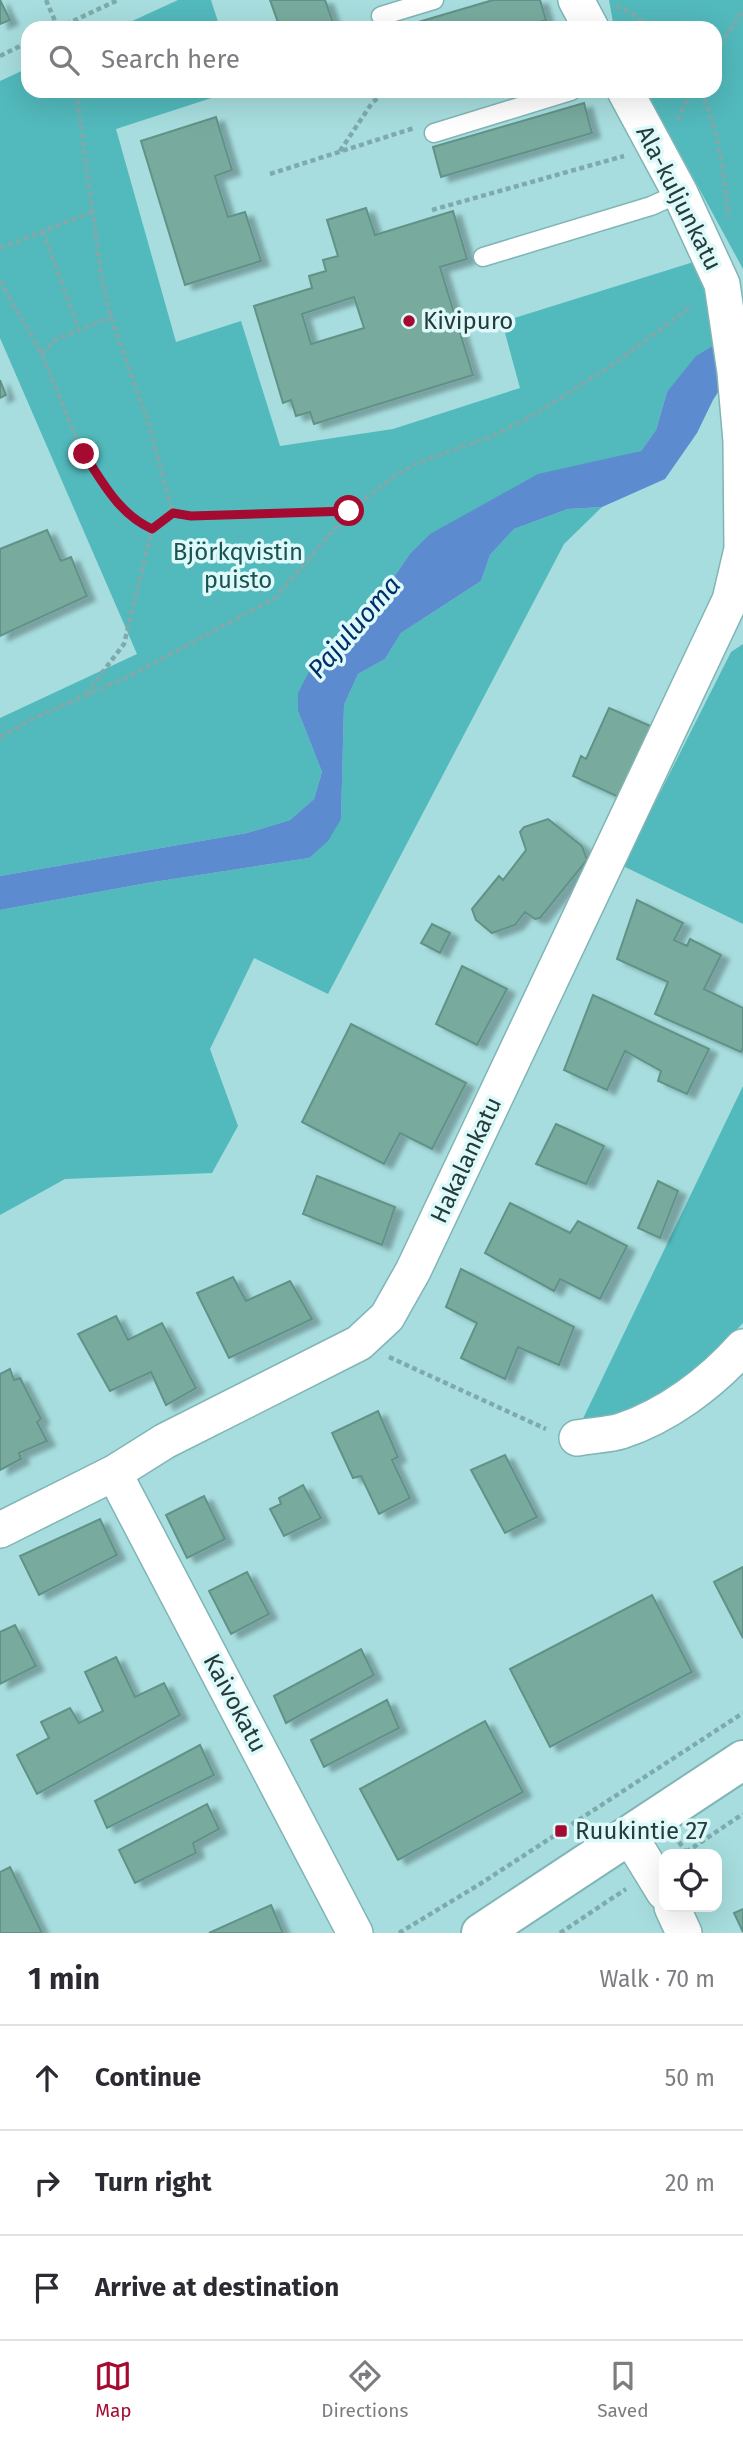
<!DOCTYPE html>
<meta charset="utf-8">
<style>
:root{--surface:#fff;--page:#f7f7f7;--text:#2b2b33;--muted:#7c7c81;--line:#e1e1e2;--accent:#a50a30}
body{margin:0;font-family:"Fira Sans",sans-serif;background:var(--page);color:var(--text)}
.controls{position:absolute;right:21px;bottom:21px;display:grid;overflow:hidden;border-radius:14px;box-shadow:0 7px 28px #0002}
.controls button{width:63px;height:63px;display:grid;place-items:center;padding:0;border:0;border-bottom:2px solid var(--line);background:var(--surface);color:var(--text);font:35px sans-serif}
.stop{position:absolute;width:21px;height:21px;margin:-16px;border:5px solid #a50a30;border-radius:50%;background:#fff}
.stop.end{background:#a50a30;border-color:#fff;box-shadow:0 2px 7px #0008}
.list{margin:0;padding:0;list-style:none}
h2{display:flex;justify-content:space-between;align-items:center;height:91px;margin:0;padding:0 28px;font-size:30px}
h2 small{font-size:23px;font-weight:400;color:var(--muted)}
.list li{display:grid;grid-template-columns:46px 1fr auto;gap:21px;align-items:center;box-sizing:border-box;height:105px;padding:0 28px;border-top:2px solid var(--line)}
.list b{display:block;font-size:26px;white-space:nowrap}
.list em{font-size:23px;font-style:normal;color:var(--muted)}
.icon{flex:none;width:38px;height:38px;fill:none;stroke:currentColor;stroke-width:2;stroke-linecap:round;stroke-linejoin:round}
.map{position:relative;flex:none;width:743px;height:1933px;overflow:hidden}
.search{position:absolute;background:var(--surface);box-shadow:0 7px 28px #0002;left:21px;right:21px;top:21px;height:77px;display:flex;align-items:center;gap:18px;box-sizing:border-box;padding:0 24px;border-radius:21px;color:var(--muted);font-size:26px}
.sheet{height:406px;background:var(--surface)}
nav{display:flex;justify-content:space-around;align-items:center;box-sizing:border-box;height:98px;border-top:2px solid var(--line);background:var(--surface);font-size:19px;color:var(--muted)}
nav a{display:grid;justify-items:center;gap:4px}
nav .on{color:var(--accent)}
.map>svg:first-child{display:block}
.green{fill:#52b9bc}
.water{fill:#5d8bcf}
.building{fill:#78aa9e;stroke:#619287;stroke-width:2;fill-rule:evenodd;filter:url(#shadow)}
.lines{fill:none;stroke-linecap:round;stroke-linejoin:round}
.service-casing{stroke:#80b5b6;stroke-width:21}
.minor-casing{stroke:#80b5b6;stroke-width:38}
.tertiary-casing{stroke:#80b5b6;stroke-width:42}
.path{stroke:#7eaaab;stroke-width:4.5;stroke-dasharray:5 3.5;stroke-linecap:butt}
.service{stroke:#fff;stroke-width:18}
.minor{stroke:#fff;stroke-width:35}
.tertiary{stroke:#fff;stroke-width:38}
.route{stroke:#a50a30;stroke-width:9}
.poi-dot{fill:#a50a30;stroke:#def9f9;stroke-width:2.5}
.labels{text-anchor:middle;stroke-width:7;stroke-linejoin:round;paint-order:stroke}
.street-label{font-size:24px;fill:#253b3b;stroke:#def9f9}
.poi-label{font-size:24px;fill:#253b3b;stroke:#def9f9;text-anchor:start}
.park-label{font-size:24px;fill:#1a5354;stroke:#def9f9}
.water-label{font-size:26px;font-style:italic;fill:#002e6a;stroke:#def9f9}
</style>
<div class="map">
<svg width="743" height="1933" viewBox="0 0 743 1933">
<defs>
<filter id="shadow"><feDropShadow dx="8" dy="4.5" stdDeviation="2" flood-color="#0004"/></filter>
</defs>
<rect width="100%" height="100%" fill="#a7ddde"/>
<path class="green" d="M 178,0 L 211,0 L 220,28 L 117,28 Z
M 609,0 L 743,0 L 743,269 L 646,91 L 715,91 L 715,28 L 614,28 Z
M 28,68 L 28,91 L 233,91 L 116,129 L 176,342 L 241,321 L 280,446 L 393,429 L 520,388 L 502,322 L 700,260 L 723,340 L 667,392 L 656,430 L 641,451 L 612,459 L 409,555 L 362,624 L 310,670 L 298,711 L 322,772 L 314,799 L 290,820 L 247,833 L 0,876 L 0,718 L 137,654 L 0,338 L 0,81 Z
M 602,507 L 564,544 L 328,994 L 254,958 L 210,1049 L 238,1126 L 212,1173 L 65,1179 L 0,1215 L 0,910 L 147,883 L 309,858 L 341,819 L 344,705 L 358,674 L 385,659 L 401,633 L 481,581 L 490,555 L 514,529 L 568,509 Z
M 743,644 L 743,924 L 623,866 L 731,652 Z
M 743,1086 L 743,1323 L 686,1381 L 642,1405 L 578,1429 Z"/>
<path class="water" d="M 723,340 L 737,363 L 713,400 L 697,433 L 665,479 L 602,507 L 568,509 L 514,529 L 490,555 L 481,581 L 401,633 L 385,659 L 358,674 L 344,705 L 341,819 L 328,841 L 309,858 L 147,883 L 0,910 L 0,876 L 247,833 L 290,820 L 314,799 L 322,772 L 298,711 L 298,693 L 310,670 L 362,624 L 409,555 L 430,534 L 538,474 L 641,451 L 656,430 L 667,392 L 696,356 Z"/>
<path class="building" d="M 0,0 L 10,20 L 0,24 Z
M 270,0 L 325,0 L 335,28 L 280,28 Z
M 493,0 L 540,0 L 546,20 L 521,28 L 398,28 Z
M 584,103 L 592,133 L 441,177 L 433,147 Z
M 216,117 L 232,170 L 215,176 L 228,217 L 245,212 L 261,261 L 185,285 L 141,141 Z
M 366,208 L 375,235 L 453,211 L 467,259 L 440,267 L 473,375 L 314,424 L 310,412 L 296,416 L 291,400 L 283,403 L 254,306 L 312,288 L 309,276 L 326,271 L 323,260 L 338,256 L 327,220 ZM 354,297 L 364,328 L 311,344 L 302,314 Z
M 0,380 L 6,395 L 0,398 Z
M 47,530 L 61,561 L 71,557 L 87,596 L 0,636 L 0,549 Z
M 609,708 L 655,728 L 623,799 L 573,776 L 581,756 L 586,759 Z
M 548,819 L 582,846 L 587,860 L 540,918 L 535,919 L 525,912 L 515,925 L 492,933 L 476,920 L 472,909 L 499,876 L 503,880 L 526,850 L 520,832 L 524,827 Z
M 637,900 L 683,923 L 674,940 L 687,946 L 690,939 L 721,955 L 704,989 L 743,1008 L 743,1048 L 741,1052 L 655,1014 L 668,982 L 617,959 Z
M 432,924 L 450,933 L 440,953 L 421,943 Z
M 462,966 L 507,989 L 477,1045 L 436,1024 Z
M 593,995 L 709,1049 L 687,1094 L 658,1081 L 661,1071 L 625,1051 L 607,1090 L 564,1070 Z
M 351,1024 L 466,1083 L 432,1149 L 400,1133 L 384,1164 L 302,1122 Z
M 556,1124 L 604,1146 L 586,1184 L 536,1164 Z
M 317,1176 L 395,1207 L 382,1245 L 303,1214 Z
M 658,1181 L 678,1191 L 660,1238 L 638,1228 Z
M 510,1203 L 570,1233 L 578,1221 L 627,1246 L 600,1299 L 560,1279 L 554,1291 L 485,1253 Z
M 461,1269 L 574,1327 L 559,1365 L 518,1347 L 505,1379 L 461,1358 L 477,1323 L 446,1307 Z
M 233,1277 L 246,1301 L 290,1281 L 312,1319 L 229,1358 L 197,1293 Z
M 116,1316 L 128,1340 L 162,1323 L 196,1388 L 166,1405 L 151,1372 L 110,1391 L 78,1334 Z
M 10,1369 L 14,1380 L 20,1378 L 41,1419 L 37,1422 L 47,1441 L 19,1453 L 21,1459 L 0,1470 L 0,1374 Z
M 378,1411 L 398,1457 L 392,1460 L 410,1498 L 379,1514 L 361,1476 L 353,1478 L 332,1433 Z
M 505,1455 L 537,1517 L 505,1533 L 471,1470 Z
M 303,1485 L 321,1518 L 284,1536 L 270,1509 L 281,1504 L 279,1498 Z
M 204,1496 L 225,1539 L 187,1558 L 166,1515 Z
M 100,1519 L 117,1555 L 39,1595 L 20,1556 Z
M 743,1567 L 743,1638 L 714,1582 Z
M 247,1572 L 269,1614 L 231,1634 L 209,1591 Z
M 652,1595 L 692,1672 L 550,1747 L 510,1669 Z
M 15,1625 L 36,1666 L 0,1684 L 0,1632 Z
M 361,1649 L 374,1675 L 286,1723 L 274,1696 Z
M 116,1657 L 135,1697 L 164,1683 L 180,1715 L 37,1794 L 17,1755 L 49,1738 L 41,1722 L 70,1708 L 79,1723 L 103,1711 L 85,1672 Z
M 387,1700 L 399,1728 L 324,1767 L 311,1740 Z
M 485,1721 L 523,1792 L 398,1860 L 360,1789 Z
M 200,1745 L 214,1775 L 107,1828 L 95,1801 Z
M 207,1804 L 219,1829 L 193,1843 L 196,1853 L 135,1883 L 119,1850 Z
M 10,1867 L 42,1933 L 0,1933 L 0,1872 Z
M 271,1905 L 283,1933 L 209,1933 Z
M 743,1909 L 743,1932 L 734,1913 Z"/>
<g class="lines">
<defs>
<path id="service" d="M 381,16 L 434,0
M 434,133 L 571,91
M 483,257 L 651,206 L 680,193"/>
<path id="minor" d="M 576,0 L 591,28
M 577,1438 C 592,1435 608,1435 621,1431 C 667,1416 711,1383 743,1347
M 114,1473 L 355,1933
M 0,1530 L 114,1473 L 165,1441 L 359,1343 L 387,1317 L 413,1271 L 730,600 L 742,549 L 741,441 L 735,372 L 722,284 L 680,193 L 625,91
M 629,1835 L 664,1892
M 672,1907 L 684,1933"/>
<path id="tertiary" d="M 481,1933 L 743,1760"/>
</defs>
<use href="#service" class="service-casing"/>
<use href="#minor" class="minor-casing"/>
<use href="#tertiary" class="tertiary-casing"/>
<path class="path" d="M 46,0 L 58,28
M 616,6 L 630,12 L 651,28
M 58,28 L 118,0
M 715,52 L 743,11
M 0,56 L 28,42
M 76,91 L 102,281 L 111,317 L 150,428 L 173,514
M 701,91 C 719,130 724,176 729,218
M 678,120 L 691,91
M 340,151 L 372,103 L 386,91
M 270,174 L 414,128
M 432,210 L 624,156
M 43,231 L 79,330
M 0,248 L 92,212
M 0,281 C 13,306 30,330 42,356 C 70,414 89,501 152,529
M 42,354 L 55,340 L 111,317
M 86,694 L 124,644 L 152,529 L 173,514 L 191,516 L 349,511
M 0,737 L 36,717 L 128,677 L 275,598 L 350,511 L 394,476 L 417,463 L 495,435 L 537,413 L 615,363 L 692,306
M 389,1357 L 546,1429
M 679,1842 L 686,1852
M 686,1852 L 743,1814
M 399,1933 L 480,1884 L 743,1713
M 560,1933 L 626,1889"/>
<use href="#service" class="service"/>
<use href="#minor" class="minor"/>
<use href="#tertiary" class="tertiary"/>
</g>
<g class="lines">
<path class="route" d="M 84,454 C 103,483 119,514 152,529 L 173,513 L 191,516 L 349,511"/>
</g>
<g class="poi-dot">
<circle cx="409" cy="321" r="7"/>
<rect x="554" y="1824" width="14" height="14" rx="3.5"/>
</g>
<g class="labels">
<g class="street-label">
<text transform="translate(679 198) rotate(63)" y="8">Ala-kuljunkatu</text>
<text transform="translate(466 1160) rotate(-65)" y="8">Hakalankatu</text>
<text transform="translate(235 1703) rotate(62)" y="8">Kaivokatu</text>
</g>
<g class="poi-label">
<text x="423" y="329">Kivipuro</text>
<text x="575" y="1839">Ruukintie 27</text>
</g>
<g class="park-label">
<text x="238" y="560">Björkqvistin<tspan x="238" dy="28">puisto</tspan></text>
</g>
<g class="water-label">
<text transform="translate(354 627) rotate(-49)" y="9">Pajuluoma</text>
</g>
</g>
</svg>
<div class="controls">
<button><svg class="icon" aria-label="locate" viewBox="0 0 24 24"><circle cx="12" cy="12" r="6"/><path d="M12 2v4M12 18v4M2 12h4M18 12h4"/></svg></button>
</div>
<div class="stop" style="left:349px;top:511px"></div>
<div class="stop end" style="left:84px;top:454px"></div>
<div class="search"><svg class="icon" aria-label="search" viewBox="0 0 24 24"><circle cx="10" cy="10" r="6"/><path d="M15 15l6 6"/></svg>Search here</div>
</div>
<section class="sheet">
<h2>1 min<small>Walk · 70 m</small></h2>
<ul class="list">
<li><svg class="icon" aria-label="ahead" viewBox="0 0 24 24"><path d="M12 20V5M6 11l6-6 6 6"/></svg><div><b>Continue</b></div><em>50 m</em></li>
<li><svg class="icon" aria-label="right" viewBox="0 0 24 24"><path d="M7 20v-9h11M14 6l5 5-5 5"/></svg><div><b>Turn right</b></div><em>20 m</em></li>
<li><svg class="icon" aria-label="arrive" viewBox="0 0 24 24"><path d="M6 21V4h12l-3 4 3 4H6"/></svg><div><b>Arrive at destination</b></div></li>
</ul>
</section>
<nav>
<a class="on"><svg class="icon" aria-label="map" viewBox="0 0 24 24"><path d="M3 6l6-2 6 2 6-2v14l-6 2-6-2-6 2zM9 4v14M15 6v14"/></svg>Map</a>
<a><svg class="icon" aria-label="directions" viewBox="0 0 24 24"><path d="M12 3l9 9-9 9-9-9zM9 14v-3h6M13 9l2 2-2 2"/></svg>Directions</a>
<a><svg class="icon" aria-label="saved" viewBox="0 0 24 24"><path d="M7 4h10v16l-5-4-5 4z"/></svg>Saved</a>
</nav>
